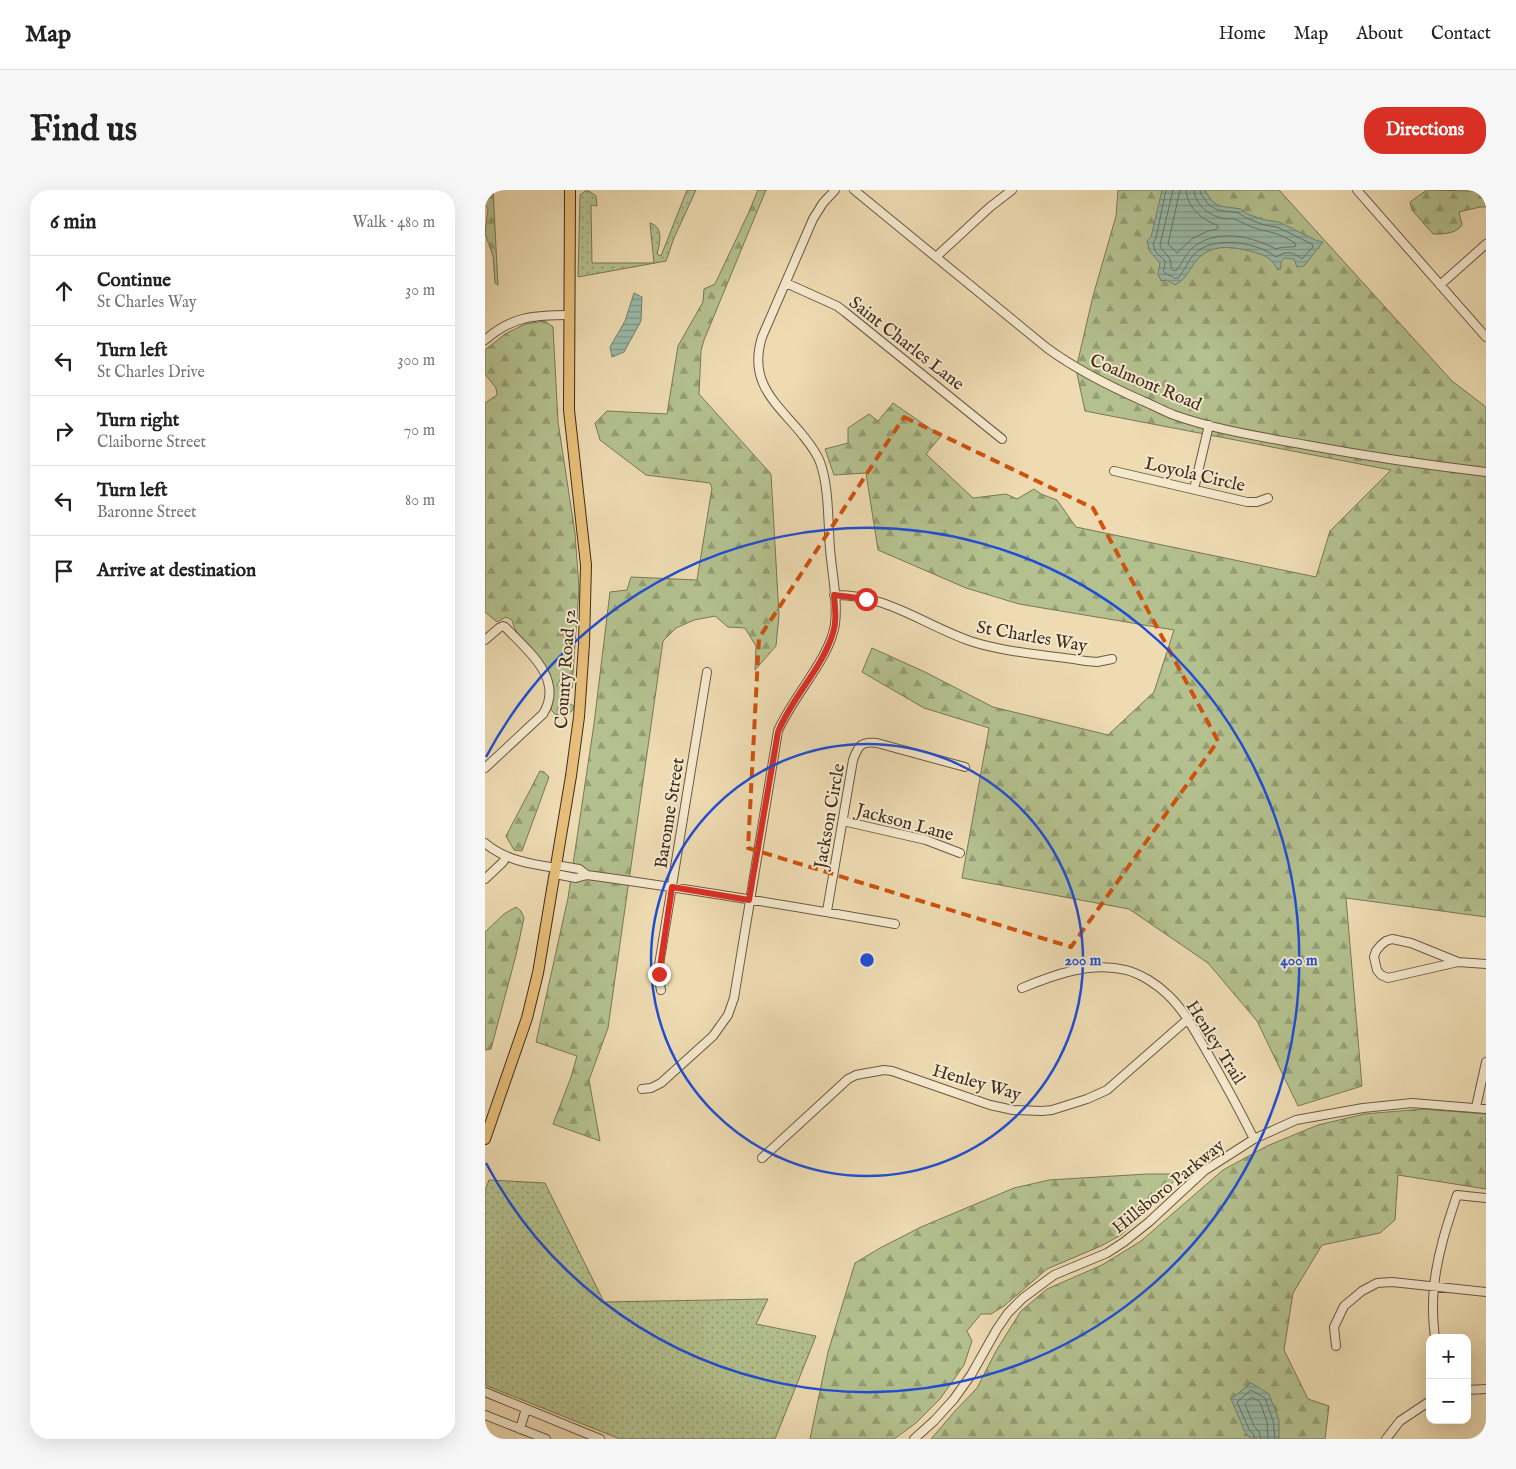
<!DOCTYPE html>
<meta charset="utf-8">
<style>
:root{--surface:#fff;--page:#f6f6f6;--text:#222;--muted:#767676;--line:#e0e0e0;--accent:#d93025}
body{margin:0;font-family:"IM FELL English",serif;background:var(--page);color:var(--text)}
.controls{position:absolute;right:15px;bottom:15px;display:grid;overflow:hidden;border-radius:10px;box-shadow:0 5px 20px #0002}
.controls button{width:45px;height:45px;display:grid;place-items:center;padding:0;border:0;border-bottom:1px solid var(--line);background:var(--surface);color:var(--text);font:25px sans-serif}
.stop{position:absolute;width:15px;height:15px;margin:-11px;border:4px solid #d93025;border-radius:50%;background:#fff}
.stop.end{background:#d93025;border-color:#fff;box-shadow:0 1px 5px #0008}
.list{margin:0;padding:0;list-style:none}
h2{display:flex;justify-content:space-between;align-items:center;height:65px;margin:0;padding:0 20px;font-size:21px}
h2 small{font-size:16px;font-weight:400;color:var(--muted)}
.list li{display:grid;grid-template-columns:32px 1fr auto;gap:15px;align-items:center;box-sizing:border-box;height:70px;padding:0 20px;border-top:1px solid var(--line)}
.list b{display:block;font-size:19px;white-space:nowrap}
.list p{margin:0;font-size:16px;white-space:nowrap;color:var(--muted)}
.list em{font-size:16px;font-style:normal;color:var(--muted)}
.icon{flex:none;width:28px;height:28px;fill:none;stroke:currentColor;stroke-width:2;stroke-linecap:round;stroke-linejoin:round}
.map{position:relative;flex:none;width:1001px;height:1249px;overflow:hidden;border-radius:20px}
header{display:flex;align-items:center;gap:30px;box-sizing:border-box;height:70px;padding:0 25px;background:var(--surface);border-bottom:1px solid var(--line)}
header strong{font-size:24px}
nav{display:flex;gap:28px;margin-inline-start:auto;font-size:18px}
.intro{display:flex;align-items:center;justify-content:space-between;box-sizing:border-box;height:120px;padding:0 30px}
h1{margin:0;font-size:35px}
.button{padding:12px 22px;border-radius:20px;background:var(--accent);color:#fff;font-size:18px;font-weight:700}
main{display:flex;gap:30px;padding:0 30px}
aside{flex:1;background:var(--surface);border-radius:20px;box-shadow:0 5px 20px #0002}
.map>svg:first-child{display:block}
.grass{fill:url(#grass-dots);stroke:#7a7756}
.forest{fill:url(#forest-firs);stroke:#7a7756}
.water{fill:url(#water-rules);stroke:#758272}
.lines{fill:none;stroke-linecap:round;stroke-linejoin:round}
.shore{stroke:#6c7464;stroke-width:1}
.minor-casing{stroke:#6c5843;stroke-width:10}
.major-casing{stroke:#402d1e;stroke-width:12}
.minor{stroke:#f4e8cd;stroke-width:8}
.major{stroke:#e7be79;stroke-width:10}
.route{stroke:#d93025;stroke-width:6}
.marked{fill:none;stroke:#cf520f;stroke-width:4;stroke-dasharray:10 6;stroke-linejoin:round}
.ring{fill:none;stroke:#1d4ed8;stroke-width:2.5}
.labels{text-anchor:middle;stroke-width:4;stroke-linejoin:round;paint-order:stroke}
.street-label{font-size:18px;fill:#402d1e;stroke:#f4e8cd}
.centre{fill:#1d4ed8;stroke:#f4e8cd;stroke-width:2.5}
.ring-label{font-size:15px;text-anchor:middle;font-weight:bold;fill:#1d4ed8;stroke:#f4e8cd;stroke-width:4;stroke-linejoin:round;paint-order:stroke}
</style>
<header>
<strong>Map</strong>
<nav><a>Home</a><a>Map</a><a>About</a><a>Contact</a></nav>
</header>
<div class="intro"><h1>Find us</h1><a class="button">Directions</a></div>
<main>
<aside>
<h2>6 min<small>Walk · 480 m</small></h2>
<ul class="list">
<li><svg class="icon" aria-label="ahead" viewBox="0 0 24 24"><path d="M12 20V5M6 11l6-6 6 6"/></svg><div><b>Continue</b><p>St Charles Way</p></div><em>30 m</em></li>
<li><svg class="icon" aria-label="left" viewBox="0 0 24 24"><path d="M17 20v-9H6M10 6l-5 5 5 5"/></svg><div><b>Turn left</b><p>St Charles Drive</p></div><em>300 m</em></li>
<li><svg class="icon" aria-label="right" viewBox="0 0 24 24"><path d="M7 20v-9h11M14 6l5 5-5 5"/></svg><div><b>Turn right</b><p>Claiborne Street</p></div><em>70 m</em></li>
<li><svg class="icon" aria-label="left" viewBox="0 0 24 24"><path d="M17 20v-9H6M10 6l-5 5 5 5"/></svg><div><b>Turn left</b><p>Baronne Street</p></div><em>80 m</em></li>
<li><svg class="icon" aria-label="arrive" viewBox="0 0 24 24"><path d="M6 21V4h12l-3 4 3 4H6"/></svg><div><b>Arrive at destination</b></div></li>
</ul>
</aside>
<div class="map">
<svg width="1001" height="1249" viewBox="0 0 1001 1249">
<defs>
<pattern id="grass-dots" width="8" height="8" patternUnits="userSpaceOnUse" patternTransform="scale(1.25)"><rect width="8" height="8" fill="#b4c18f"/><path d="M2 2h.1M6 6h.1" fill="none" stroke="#949d74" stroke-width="1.8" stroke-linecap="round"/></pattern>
<pattern id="forest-firs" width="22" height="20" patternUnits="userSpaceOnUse" patternTransform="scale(1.25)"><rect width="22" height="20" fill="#b4c18f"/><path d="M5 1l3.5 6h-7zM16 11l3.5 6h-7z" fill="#949d74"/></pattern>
<pattern id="water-rules" width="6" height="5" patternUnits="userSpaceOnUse" patternTransform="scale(1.25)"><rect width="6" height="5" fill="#9ba"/><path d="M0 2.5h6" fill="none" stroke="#7e988a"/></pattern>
</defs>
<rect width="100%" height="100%" fill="#eedbb2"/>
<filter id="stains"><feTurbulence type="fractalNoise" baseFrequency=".004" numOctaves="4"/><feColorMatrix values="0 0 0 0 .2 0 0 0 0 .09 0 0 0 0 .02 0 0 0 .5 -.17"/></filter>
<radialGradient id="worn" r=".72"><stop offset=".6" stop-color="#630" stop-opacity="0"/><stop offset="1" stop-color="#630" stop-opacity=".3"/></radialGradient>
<path class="grass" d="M 202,0 L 211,0 L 189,48 L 181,71 L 93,87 L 95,5 L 100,1 L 104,1 L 111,6 L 112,16 L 106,15 L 107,73 L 169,73 L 165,33 C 179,37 175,53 172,64 L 176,66 Z
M 4,990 L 60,993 L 119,1112 L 283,1109 L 271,1134 L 331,1146 L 290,1249 L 135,1249 L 0,1195 L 0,1001 Z"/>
<path class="forest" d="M 0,0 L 8,0 L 13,95 L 10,93 L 8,66 L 0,43 L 3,19 L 0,15 Z
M 273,0 L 281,0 L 219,150 L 216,161 L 214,204 L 286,284 L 294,425 L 291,456 L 270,480 L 271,456 L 260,438 L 243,437 L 230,426 L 209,430 L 191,438 L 178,451 L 123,838 L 104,890 L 115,951 L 68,934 L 86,887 L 92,866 L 51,852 L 83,708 L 109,534 L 125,402 L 142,400 L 146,387 L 212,390 L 227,298 L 225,293 L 161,285 L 115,250 L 110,233 L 122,221 L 182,224 L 193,156 L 218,112 L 219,99 L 230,94 L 263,24 Z
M 633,0 L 794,0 L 967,191 L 1001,217 L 1001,727 L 861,708 L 877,896 L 813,916 L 772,831 L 723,773 L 644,719 L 477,688 L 504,538 L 439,518 L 377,482 L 387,458 L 440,482 L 508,517 L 623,545 L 669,502 L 689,440 L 534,414 L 481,398 L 393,360 L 381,283 L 349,285 L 340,259 L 363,253 L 363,238 L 384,224 L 393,231 L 408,213 L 456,246 L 441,264 L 488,308 L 521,304 L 532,309 L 549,299 L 556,304 L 572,310 L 591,337 L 831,387 L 845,341 L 906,280 L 600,221 L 591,179 L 608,106 L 631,26 Z
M 942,0 L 989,1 L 991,0 L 1001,0 L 1001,17 L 995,17 L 974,22 L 977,35 C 971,44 958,44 948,44 L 927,20 L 925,12 Z
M 60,131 L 68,137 L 73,232 L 90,343 L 94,398 L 87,498 L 79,504 L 75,509 L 89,516 L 87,521 L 79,526 L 70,524 L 66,520 C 71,488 63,476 41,453 C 34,446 29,440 27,430 L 21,427 L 12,432 L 0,422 L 0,213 L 12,205 L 11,198 L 0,184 L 0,160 L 20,144 L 40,134 Z
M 55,581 L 59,582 L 64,587 L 37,661 L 29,660 L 21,646 Z
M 31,717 L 36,721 L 39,728 L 31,765 L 6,859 L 0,860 L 0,742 L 19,724 Z
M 938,919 L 1001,924 L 1001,999 L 913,985 L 910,1030 L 895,1043 L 837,1055 L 808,1103 L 799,1160 L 823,1209 L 844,1216 L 840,1249 L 446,1249 L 470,1221 L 492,1198 L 511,1161 L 536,1121 L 562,1099 L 617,1075 L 656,1051 L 738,980 L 782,956 L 833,935 L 879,924 Z
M 662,984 L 695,984 L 666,1017 L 636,1045 L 616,1056 L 562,1079 L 519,1116 L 506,1124 L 496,1124 L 482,1141 L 487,1151 L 479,1175 L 455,1209 L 431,1233 L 409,1249 L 325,1249 L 343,1162 L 370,1073 L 395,1058 L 436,1037 L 529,998 L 564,990 Z"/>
<path class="water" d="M 677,0 L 719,0 L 727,11 L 734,16 L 756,19 L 762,24 L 780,30 L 794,32 L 830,50 L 838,52 L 819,76 L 812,77 L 809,69 L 799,68 L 796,72 L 796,78 L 793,80 C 790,76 788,71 783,68 C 778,64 771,63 765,61 C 748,57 730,54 716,66 C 705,75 703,89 690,95 L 682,90 L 676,91 L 673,84 L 675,73 L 665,62 L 662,51 L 666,47 Z
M 149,103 L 157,107 L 156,131 L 139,162 L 127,167 L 125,157 L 140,131 Z
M 766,1193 L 784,1204 L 794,1230 L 794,1249 L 766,1249 L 760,1242 L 746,1209 Z"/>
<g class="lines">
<path class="shore" d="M 681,0 L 671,48 L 668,53 L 670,61 L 680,71 C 680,82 674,81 686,86 C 692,89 687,89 693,88 C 701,79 704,67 714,60 C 735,46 773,53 791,67 C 802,61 806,61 817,69 L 828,57 L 827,54 L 792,37 L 779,35 L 761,28 L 754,23 L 732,20 L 723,14 L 716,4 L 715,0
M 688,0 L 675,55 C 678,65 687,64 686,78 L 689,81 L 692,80 C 698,72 701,62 710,56 C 734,38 768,47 791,59 C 798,56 806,58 811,56 L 810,53 C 803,49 796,45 789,43 C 773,39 767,38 752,30 C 749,28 745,29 741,29 C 726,27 710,16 709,0
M 695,0 L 683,54 L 692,63 L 708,48 L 723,41 L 732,39 L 733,37 L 732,35 C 717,30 702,17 701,0
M 769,1249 L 769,1245 L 764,1239 L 752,1212 L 766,1200 L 780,1208 L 788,1231 L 790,1249
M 776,1249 L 774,1242 L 769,1236 L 760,1214 L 761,1212 L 767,1207 L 775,1212 L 782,1232 L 783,1249"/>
<defs>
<path id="minor" d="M 369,0 L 562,158 C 592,180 624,196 658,211 C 668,215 678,221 689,225 C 731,240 777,247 821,255 C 881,266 941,275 1001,282
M 872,0 L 1001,147
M 451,67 L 505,17 L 527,0
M 301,93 L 352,116 L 360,122 L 517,249
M 955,95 L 1001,54
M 0,150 C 27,126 50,125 85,125
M 629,281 L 762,312 L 772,312 L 783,308
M 709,299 L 724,235
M 349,405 C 401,404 439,435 485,451 C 522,463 563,465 601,471 L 612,472 L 627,469
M 0,450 L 14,438 L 18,436 L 20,437 C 42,460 80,489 58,524 L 0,578
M 358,631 L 441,650 L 475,663
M 0,653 C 20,670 45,674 71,678
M 71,675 L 94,679 L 102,685
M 70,684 L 91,688 L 102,685 C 205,699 307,716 410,734
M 0,689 L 18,672 L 21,667
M 342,721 L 368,570 C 373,556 376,551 392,553 L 480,577
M 973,772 L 903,788 L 896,785 L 892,780 L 889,767 L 891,761 L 896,755 L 901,751 L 907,749 L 926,753 L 973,772 L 1001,774
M 537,798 C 568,785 606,771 641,780 C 656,784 672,794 683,805 C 698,819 708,838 718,855 C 736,886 753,917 769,949
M 176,800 L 173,784 L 174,775 L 222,482
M 157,899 L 166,898 L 176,893 L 228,846 L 243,825 L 249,808 L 293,541 C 307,507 345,469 350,434 C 353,410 347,383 345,359 C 343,332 344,296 335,272 C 331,261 323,252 316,243 C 290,212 263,192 277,147 L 328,29 L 338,13 L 350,0
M 991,917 L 1001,872
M 277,968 L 363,889 L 371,885 L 399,880 L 407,881 L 505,915 L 528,920 L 557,921 L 567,920 L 602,909 L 622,900 L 703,829
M 950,1148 C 948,1131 947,1114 949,1097 C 952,1065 962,1035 972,1005 L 1001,1008
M 851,1156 L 849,1137 L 859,1116 L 877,1101 L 892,1093 L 907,1092 L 1001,1102
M 982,1200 L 1001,1199
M 0,1202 L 115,1249
M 0,1225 L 61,1249
M 35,1239 L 41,1219
M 429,1249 L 449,1231 L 469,1209 L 486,1185 L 512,1139 L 523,1123 L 538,1108 L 569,1085 L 622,1063 L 639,1052 L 664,1032 L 719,981 L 769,949 L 811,930 L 878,918 L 927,913 L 1001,919
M 901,1249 L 915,1231 L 945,1211"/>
<path id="major" d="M 0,949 L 42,828 L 53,783 L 86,586 L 94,527 L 99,454 L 101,375 L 84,220 L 85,0"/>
</defs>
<use href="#minor" class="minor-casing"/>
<use href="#major" class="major-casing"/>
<use href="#minor" class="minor"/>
<use href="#major" class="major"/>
</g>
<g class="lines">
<path class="route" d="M 174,784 L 187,697 L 264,710 L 293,542 C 307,507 337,479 348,443 C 352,431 350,418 349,405 L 381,409"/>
</g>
<path class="marked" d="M 419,227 L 608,318 L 733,551 L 586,757 L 263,658 L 274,448 Z"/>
<g class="ring">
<circle cx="382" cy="770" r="216"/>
<path d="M1 567A432 432 0 1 1 1 973"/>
</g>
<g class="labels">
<g class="street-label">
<text transform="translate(422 153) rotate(38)" y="6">Saint Charles Lane</text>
<text transform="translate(661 192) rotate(23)" y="6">Coalmont Road</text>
<text transform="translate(710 284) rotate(13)" y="6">Loyola Circle</text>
<text transform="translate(547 446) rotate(10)" y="6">St Charles Way</text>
<text transform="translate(80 479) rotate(-86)" y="6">County Road 52</text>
<text transform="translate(184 623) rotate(-81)" y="6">Baronne Street</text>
<text transform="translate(344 626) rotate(-80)" y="6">Jackson Circle</text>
<text transform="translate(420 632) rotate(15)" y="6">Jackson Lane</text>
<text transform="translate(731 852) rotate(58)" y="6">Henley Trail</text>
<text transform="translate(492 892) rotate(16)" y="6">Henley Way</text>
<text transform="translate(683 996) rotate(-39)" y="6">Hillsboro Parkway</text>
</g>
</g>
<circle cx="382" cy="770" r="8" class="centre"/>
<g class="ring-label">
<text x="598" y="775">200 m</text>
<text x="814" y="775">400 m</text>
</g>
<rect width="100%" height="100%" filter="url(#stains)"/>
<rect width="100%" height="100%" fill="url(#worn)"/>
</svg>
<div class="controls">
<button>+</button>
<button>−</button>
</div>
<div class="stop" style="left:381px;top:409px"></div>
<div class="stop end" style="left:174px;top:784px"></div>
</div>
</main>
